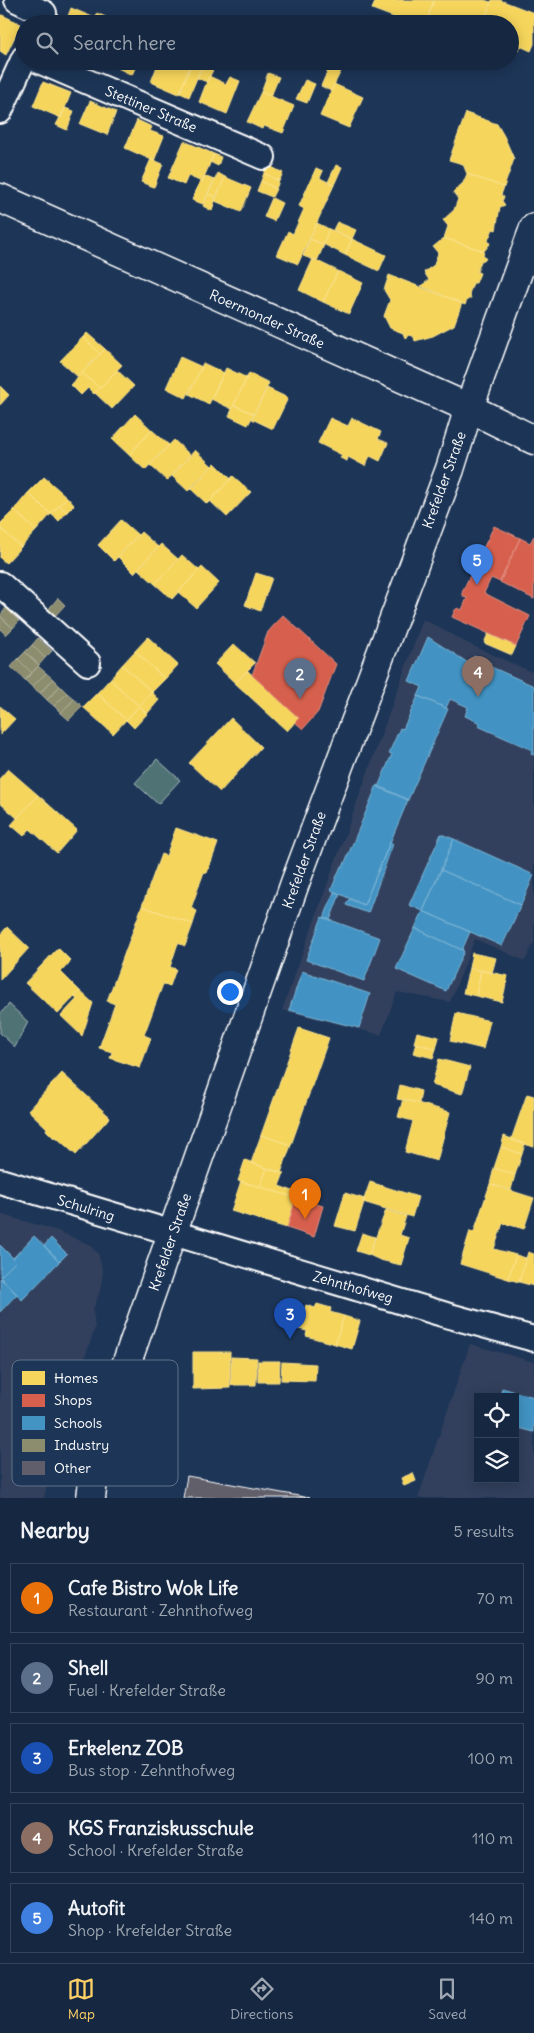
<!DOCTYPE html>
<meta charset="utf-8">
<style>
:root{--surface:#162841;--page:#1f3048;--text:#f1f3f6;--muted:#9ea6b1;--line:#35445a;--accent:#ffd166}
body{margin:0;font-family:Delius,sans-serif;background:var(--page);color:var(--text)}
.controls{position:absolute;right:15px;bottom:15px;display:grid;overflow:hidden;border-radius:0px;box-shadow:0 2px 12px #0003}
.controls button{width:45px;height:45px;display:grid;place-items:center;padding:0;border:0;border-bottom:1px solid var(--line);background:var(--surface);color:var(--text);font:25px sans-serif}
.you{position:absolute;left:229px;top:991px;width:18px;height:18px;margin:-12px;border:4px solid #fff;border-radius:50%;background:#1a73e8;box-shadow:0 0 0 8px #1a73e833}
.badge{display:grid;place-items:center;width:32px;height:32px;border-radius:50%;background:var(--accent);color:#fff;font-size:16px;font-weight:700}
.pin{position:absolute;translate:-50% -41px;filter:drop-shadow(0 1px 2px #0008)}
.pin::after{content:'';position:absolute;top:26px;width:18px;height:15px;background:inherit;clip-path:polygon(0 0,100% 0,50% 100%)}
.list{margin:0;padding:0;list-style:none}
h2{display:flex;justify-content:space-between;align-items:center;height:65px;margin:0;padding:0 20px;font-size:21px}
h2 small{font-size:16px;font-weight:400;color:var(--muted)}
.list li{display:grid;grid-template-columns:32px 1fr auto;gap:15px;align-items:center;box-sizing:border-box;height:70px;margin:0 10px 10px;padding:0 10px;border:1px solid var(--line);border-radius:0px}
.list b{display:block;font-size:19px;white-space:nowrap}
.list p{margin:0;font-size:16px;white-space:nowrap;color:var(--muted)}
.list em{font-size:16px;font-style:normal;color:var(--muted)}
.icon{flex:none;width:28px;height:28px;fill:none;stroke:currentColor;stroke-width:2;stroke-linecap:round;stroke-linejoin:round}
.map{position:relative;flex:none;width:534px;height:1498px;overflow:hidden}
.search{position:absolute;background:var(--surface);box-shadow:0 2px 12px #0003;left:15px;right:15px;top:15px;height:55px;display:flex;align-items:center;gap:12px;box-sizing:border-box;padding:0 18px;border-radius:28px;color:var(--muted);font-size:19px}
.sheet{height:465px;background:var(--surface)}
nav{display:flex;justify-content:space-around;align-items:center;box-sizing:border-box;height:70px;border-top:1px solid var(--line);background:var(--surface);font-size:14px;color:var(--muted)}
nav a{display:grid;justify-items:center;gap:2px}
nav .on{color:var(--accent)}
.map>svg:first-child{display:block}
.built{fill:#31415d;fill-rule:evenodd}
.green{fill:#4f7374;stroke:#a7b9ba}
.homes{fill:#f6d55c;stroke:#f9e28d}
.shops{fill:#d6604d;stroke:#e29082}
.schools{fill:#4393c3;stroke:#7bb3d5}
.industry{fill:#8c8c6e;stroke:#aeae9a}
.building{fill:#605e6b;stroke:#fff}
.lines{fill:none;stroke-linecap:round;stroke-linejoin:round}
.street-casing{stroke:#fff;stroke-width:28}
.secondary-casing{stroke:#fff;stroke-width:31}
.street{stroke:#1d3557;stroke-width:24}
.secondary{stroke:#1d3557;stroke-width:28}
.labels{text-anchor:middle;stroke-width:5;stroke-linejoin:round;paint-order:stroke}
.street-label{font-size:14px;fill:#fff;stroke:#1d3557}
.key{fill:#1d3557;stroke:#617289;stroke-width:1}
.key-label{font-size:14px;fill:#fff}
</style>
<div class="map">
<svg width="534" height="1498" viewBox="0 0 534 1498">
<rect width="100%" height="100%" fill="#1d3557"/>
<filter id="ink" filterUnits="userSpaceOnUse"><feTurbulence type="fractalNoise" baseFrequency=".02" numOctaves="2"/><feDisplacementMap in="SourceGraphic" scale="10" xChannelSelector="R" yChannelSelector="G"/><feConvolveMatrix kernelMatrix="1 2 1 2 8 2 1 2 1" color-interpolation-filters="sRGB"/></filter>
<g filter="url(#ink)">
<path class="built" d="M 423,619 L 469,644 L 534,673 L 534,942 L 525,961 L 475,939 L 450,1002 L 397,992 L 381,1035 L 282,1010 Z
M 0,1214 L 58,1231 L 88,1244 L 98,1253 L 103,1273 L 100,1291 L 93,1310 L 95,1328 L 58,1435 L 44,1498 L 0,1498 Z
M 470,1344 L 534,1362 L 534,1498 L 418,1498 ZM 478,1397 L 515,1397 L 515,1479 L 478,1479 Z"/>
<path class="green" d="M 157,759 L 180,780 L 158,804 L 135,783 Z
M 9,1004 L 28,1022 L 15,1047 L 0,1033 L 0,1014 Z"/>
<path class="homes" d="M 376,0 L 434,0 L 426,23 L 413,18 L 412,24 L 372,9 Z
M 434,0 L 484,0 L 491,2 L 483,24 L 428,24 L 426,23 Z
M 492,0 L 500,0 L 534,13 L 534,44 L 531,51 L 520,46 L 518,51 L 510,48 L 510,24 L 483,24 Z
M 71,8 L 95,18 L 97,13 L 101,15 L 98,24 L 65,24 Z
M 0,14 L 21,24 L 6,55 L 0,51 Z
M 101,15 L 111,19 L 109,24 L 98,24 Z
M 103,61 L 138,61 L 132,75 Z
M 159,61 L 178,61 L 190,68 L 179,94 L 151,82 Z
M 205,61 L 216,64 L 207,82 L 197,78 Z
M 332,61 L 346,61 L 331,91 L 321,86 Z
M 191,62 L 202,66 L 189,97 L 180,93 Z
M 268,73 L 279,77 L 271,96 L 261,92 Z
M 209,76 L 226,84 L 230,77 L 240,81 L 227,114 L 199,102 Z
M 305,80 L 315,84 L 307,103 L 296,99 Z
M 43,82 L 71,93 L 61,118 L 33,106 Z
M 334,84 L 363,97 L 349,128 L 320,116 Z
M 261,92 L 294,106 L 283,133 L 264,126 L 262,129 L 247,122 Z
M 90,101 L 116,112 L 107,135 L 80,124 Z
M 65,108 L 74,111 L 67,130 L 56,125 Z
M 466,113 L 497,124 L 504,136 L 514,159 L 504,187 L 467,174 L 463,164 L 449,160 Z
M 137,120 L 152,127 L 150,131 L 164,136 L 154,161 L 125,148 Z
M 184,141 L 214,154 L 202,182 L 188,176 L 184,185 L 168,178 Z
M 214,154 L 221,157 L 218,166 L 210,162 Z
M 151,159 L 163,164 L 154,187 L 141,182 Z
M 268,165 L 283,173 L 279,181 L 264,173 Z
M 336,165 L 342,167 L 334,185 L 328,182 Z
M 316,168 L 323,171 L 320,178 L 334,185 L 298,264 L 277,255 L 288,231 L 293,234 L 304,209 L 299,206 Z
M 218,173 L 225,177 L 216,197 L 208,194 Z
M 264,173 L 279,181 L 276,189 L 261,181 Z
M 467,174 L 504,187 L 501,195 L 504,197 L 502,201 L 505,205 L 500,207 L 496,230 L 493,229 L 488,240 L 490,244 L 484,251 L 444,238 L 448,226 L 443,220 L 454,210 L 458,199 L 453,192 L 463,183 Z
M 204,176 L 214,180 L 203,204 L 192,200 L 200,181 L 202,182 Z
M 225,177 L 251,188 L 241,212 L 215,201 Z
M 261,181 L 276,189 L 272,197 L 257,191 Z
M 208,194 L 216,197 L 212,211 L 203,206 Z
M 272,198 L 282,203 L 274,221 L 264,217 Z
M 337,222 L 356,230 L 352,239 L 333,230 Z
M 317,223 L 329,229 L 323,244 L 310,239 Z
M 329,229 L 352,239 L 345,255 L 323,244 Z
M 444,238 L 484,251 L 483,255 L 486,259 L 481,261 L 477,272 L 480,273 L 476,283 L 473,283 L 469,294 L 471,298 L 467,300 L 465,305 L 421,286 L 429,280 L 424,272 L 434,265 L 438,253 L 433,247 Z
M 310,239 L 324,245 L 317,261 L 303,256 Z
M 352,239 L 386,255 L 379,271 L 345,255 Z
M 313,259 L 338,271 L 323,302 L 299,290 Z
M 338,271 L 363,283 L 349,314 L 323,302 Z
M 389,275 L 462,303 L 454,325 L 433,336 L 415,341 L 414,337 L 409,335 L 405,338 L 403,333 L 390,328 L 384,316 L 390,300 L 384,290 Z
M 87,333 L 105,349 L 100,354 L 83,337 Z
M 83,337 L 100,354 L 78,377 L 60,361 Z
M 105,349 L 122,365 L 100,388 L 82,373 Z
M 180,357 L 202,367 L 186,398 L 166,388 Z
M 203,363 L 224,373 L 209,404 L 189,394 Z
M 226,368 L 247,378 L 232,409 L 211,399 Z
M 117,370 L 134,386 L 112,409 L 95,393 Z
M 82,373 L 100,388 L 94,394 L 88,388 L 81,395 L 71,385 Z
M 249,373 L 269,383 L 254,414 L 234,405 Z
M 0,386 L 9,395 L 0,405 Z
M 267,388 L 288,398 L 273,429 L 252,419 Z
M 234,405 L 254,414 L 248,425 L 229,416 Z
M 135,414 L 152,430 L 129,455 L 112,439 Z
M 330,418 L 348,426 L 352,418 L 381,432 L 378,439 L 388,443 L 380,461 L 370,456 L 365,466 L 348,457 L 347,461 L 340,458 L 342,455 L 318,443 Z
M 152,430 L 169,445 L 145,470 L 129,455 Z
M 174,440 L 190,455 L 167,481 L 150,465 Z
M 195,450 L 212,466 L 188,491 L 172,476 Z
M 215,463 L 231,479 L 207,504 L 191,489 Z
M 233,476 L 251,492 L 227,517 L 210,501 Z
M 44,477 L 67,497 L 51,514 L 28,493 Z
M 28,493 L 51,514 L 36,531 L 14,510 Z
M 67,497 L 74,505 L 67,512 L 59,505 Z
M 59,505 L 67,512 L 59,521 L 51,514 Z
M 14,510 L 36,531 L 21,547 L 0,528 L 0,524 Z
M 121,520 L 138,535 L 114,561 L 98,545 Z
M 0,528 L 21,547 L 6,563 L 0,558 Z
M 141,532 L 158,547 L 134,573 L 118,557 Z
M 161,544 L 178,559 L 155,584 L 138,569 Z
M 182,555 L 199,570 L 172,599 L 155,584 Z
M 202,567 L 219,583 L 196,608 L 178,592 Z
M 256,573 L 272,578 L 260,611 L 245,605 Z
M 488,634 L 516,646 L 512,655 L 484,643 Z
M 148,637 L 178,665 L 165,679 L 135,651 Z
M 234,644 L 255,663 L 235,683 L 215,664 Z
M 135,651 L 165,679 L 152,692 L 122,665 Z
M 122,665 L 152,692 L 139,706 L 110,679 Z
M 248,671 L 299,718 L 287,731 L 235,683 Z
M 110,679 L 139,706 L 126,720 L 97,693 Z
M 152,692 L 159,700 L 147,714 L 139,706 Z
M 97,693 L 126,720 L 113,734 L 83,707 Z
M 0,706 L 15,719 L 0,735 Z
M 139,706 L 147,714 L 134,728 L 126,720 Z
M 231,718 L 261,747 L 220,792 L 189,763 Z
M 8,769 L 38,795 L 17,818 L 0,803 L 0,778 Z
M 38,795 L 77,830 L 57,853 L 30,829 L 24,836 L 11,825 Z
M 176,828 L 218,843 L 207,873 L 204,872 L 191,908 L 197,911 L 193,924 L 142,906 L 161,854 L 166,856 Z
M 142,906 L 193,924 L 185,946 L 178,943 L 170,967 L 176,969 L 170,986 L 163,984 L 144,1035 L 151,1038 L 140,1068 L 110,1058 L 112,1052 L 99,1048 L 115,1004 L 107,1001 Z
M 7,927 L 29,948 L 0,980 L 0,935 Z
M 58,948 L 71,961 L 61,972 L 80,991 L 58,1014 L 25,983 Z
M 472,953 L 496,958 L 492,973 L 469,968 Z
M 469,968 L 481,971 L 476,996 L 463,993 Z
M 481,970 L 508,976 L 502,1002 L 476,996 Z
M 80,991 L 93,1003 L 82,1036 L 61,1016 L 77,999 L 74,997 Z
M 456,1013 L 490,1021 L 483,1049 L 450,1041 Z
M 299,1028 L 329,1038 L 291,1145 L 261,1135 Z
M 417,1032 L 439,1037 L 436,1049 L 414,1043 Z
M 416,1043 L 436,1049 L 433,1058 L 413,1053 Z
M 439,1059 L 470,1067 L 462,1094 L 432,1085 Z
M 62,1073 L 110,1117 L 76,1155 L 55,1136 L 54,1138 L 46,1130 L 47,1128 L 28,1110 Z
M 400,1085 L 421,1091 L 419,1103 L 397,1099 Z
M 527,1094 L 534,1096 L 534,1147 L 511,1140 Z
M 403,1099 L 450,1112 L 437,1161 L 405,1152 L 413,1121 L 398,1117 Z
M 261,1135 L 291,1145 L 281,1173 L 251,1163 Z
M 504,1136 L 525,1144 L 522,1154 L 501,1147 Z
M 501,1147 L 522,1154 L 515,1175 L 494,1168 Z
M 245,1160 L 267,1168 L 260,1187 L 238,1181 Z
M 267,1168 L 284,1173 L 279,1186 L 301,1194 L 297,1193 L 296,1198 L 260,1187 Z
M 494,1168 L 515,1175 L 511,1190 L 490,1184 Z
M 241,1181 L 296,1198 L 287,1228 L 231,1211 Z
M 370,1182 L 418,1197 L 412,1217 L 363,1202 Z
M 490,1184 L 534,1198 L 524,1229 L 503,1223 L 494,1249 L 516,1255 L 508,1279 L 460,1264 L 470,1231 L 474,1232 Z
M 302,1191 L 316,1195 L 313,1203 L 296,1198 L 297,1193 L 301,1194 Z
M 345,1193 L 365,1199 L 355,1231 L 335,1226 Z
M 386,1210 L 406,1216 L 400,1235 L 409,1238 L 401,1265 L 380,1260 L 369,1255 Z
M 362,1233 L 375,1237 L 369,1255 L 356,1251 Z
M 528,1252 L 534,1254 L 534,1286 L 519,1282 Z
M 516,1255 L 526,1258 L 519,1282 L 508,1279 Z
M 317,1304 L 331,1308 L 330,1312 L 344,1316 L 335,1344 L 306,1336 L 307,1331 L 299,1329 L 306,1305 L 315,1308 Z
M 344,1316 L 360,1321 L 352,1349 L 335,1344 Z
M 193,1352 L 230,1352 L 230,1388 L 193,1389 Z
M 231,1357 L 257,1358 L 256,1385 L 231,1385 Z
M 258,1361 L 280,1361 L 279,1382 L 258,1382 Z
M 282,1362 L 316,1364 L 315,1381 L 281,1380 Z
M 413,1473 L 416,1481 L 404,1486 L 401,1478 Z"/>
<path class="shops" d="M 494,526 L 520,538 L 500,582 L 491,578 L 484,593 L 530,616 L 516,646 L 452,617 L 455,610 L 458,608 L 462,610 L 467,598 L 464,597 L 462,593 L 464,588 Z
M 534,536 L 534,599 L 500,582 L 520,538 L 530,543 Z
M 283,615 L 336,664 L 318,712 L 303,729 L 295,722 L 299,718 L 252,675 L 268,632 Z
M 296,1198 L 323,1206 L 314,1237 L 287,1228 Z"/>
<path class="schools" d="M 428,637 L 470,664 L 474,656 L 491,663 L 489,666 L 534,686 L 534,755 L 531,754 L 532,750 L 478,726 L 480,723 L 465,716 L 468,707 L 450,699 L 446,708 L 418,696 L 422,687 L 409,681 Z
M 418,696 L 448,709 L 408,800 L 378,787 L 392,754 L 389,753 L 400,728 L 403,729 Z
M 377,785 L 408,800 L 364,905 L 331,890 L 341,866 L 343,867 Z
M 441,834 L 454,839 L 423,911 L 409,905 Z
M 454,839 L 534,875 L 521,905 L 441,870 Z
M 390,842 L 393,844 L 368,913 L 346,905 L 349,899 L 364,905 Z
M 441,870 L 521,905 L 502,946 L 423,911 Z
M 334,892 L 340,894 L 330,920 L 324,918 Z
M 423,911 L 470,932 L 462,950 L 415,928 Z
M 322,917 L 380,938 L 364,981 L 306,960 Z
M 415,928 L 464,951 L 446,991 L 396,969 Z
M 302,971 L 370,994 L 359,1028 L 289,1010 Z
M 34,1236 L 56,1257 L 55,1258 L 59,1262 L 22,1300 L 0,1277 L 16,1261 L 13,1258 Z
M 51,1238 L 67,1254 L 59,1262 L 44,1246 Z
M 0,1245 L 16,1261 L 0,1277 Z
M 0,1278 L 17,1294 L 0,1312 Z
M 502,1388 L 534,1397 L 534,1432 L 515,1427 L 515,1397 L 500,1397 Z"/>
<path class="industry" d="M 58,598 L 65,605 L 53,618 L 46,612 Z
M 6,608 L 19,621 L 13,628 L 0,616 Z
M 0,616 L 13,628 L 6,635 L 0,629 Z
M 38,638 L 52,651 L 45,658 L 32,645 Z
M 32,645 L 45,658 L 39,665 L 25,652 Z
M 25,652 L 39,665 L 32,673 L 18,659 Z
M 18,659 L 32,673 L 25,680 L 11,667 Z
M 38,666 L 46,673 L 32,687 L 25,680 Z
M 46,673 L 53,679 L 40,693 L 32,687 Z
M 53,679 L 60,686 L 47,700 L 40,693 Z
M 60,686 L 67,693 L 54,706 L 47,700 Z
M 67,693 L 74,699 L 61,713 L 54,706 Z
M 74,699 L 82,706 L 69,720 L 61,713 Z"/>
<path class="building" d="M 187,1476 L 310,1498 L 183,1498 Z"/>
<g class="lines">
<defs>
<path id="street" d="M 17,0 L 44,13
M 39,61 L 263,157
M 0,111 L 24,58
M 0,584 L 88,663
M 0,1181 L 446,1315 L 534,1339"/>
<path id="secondary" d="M 0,198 L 469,408 L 534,440
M 91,1498 L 94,1472 L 120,1382 L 295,883 L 450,469 L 469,408 L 534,228"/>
</defs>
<use href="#street" class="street-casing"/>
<use href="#secondary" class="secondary-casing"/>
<use href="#street" class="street"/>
<use href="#secondary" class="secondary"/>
</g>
</g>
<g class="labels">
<g class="street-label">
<text transform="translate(151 109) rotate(23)" y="5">Stettiner Straße</text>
<text transform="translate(267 319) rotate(24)" y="5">Roermonder Straße</text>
<text transform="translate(444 480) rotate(-70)" y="5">Krefelder Straße</text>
<text transform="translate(304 860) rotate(-70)" y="5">Krefelder Straße</text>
<text transform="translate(86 1208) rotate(17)" y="5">Schulring</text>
<text transform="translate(170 1242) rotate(-71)" y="5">Krefelder Straße</text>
<text transform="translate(353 1287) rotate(16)" y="5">Zehnthofweg</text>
</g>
</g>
<rect x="12" y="1360" width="166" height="126" rx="8" class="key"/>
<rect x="22" y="1371" width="23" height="14" fill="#f6d55c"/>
<rect x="22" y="1394" width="23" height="13" fill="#d6604d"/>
<rect x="22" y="1416" width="23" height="14" fill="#4393c3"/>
<rect x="22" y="1439" width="23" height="13" fill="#8c8c6e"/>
<rect x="22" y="1461" width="23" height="14" fill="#605e6b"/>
<g class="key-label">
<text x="54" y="1383">Homes</text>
<text x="54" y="1405">Shops</text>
<text x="54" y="1428">Schools</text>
<text x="54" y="1450">Industry</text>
<text x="54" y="1473">Other</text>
</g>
</svg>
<div class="controls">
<button><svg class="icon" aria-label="locate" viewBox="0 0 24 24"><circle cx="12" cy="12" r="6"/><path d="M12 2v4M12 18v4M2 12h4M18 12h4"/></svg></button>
<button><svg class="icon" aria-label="layers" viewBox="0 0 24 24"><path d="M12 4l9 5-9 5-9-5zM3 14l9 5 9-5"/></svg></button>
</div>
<div class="you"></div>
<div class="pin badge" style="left:305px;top:1219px;background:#e8710a">1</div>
<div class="pin badge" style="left:300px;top:699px;background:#5c6f8a">2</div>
<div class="pin badge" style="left:290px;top:1339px;background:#1a4fb4">3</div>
<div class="pin badge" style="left:478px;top:697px;background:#8d6e63">4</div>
<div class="pin badge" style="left:477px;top:585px;background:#3f7fe0">5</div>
<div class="search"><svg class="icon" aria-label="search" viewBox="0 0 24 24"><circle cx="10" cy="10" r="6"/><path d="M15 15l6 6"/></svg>Search here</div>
</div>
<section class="sheet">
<h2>Nearby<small>5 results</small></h2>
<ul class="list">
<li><span class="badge" style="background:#e8710a">1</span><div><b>Cafe Bistro Wok Life</b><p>Restaurant · Zehnthofweg</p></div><em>70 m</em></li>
<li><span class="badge" style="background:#5c6f8a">2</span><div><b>Shell</b><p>Fuel · Krefelder Straße</p></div><em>90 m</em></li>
<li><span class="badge" style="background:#1a4fb4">3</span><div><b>Erkelenz ZOB</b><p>Bus stop · Zehnthofweg</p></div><em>100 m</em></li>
<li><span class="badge" style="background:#8d6e63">4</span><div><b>KGS Franziskusschule</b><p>School · Krefelder Straße</p></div><em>110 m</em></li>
<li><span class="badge" style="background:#3f7fe0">5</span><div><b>Autofit</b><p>Shop · Krefelder Straße</p></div><em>140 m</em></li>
</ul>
</section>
<nav>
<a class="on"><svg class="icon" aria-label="map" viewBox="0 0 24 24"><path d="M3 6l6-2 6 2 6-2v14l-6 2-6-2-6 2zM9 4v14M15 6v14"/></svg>Map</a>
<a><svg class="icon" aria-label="directions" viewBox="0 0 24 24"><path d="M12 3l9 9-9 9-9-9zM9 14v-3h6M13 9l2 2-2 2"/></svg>Directions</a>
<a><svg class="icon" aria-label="saved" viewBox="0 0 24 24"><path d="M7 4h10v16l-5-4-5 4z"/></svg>Saved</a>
</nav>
